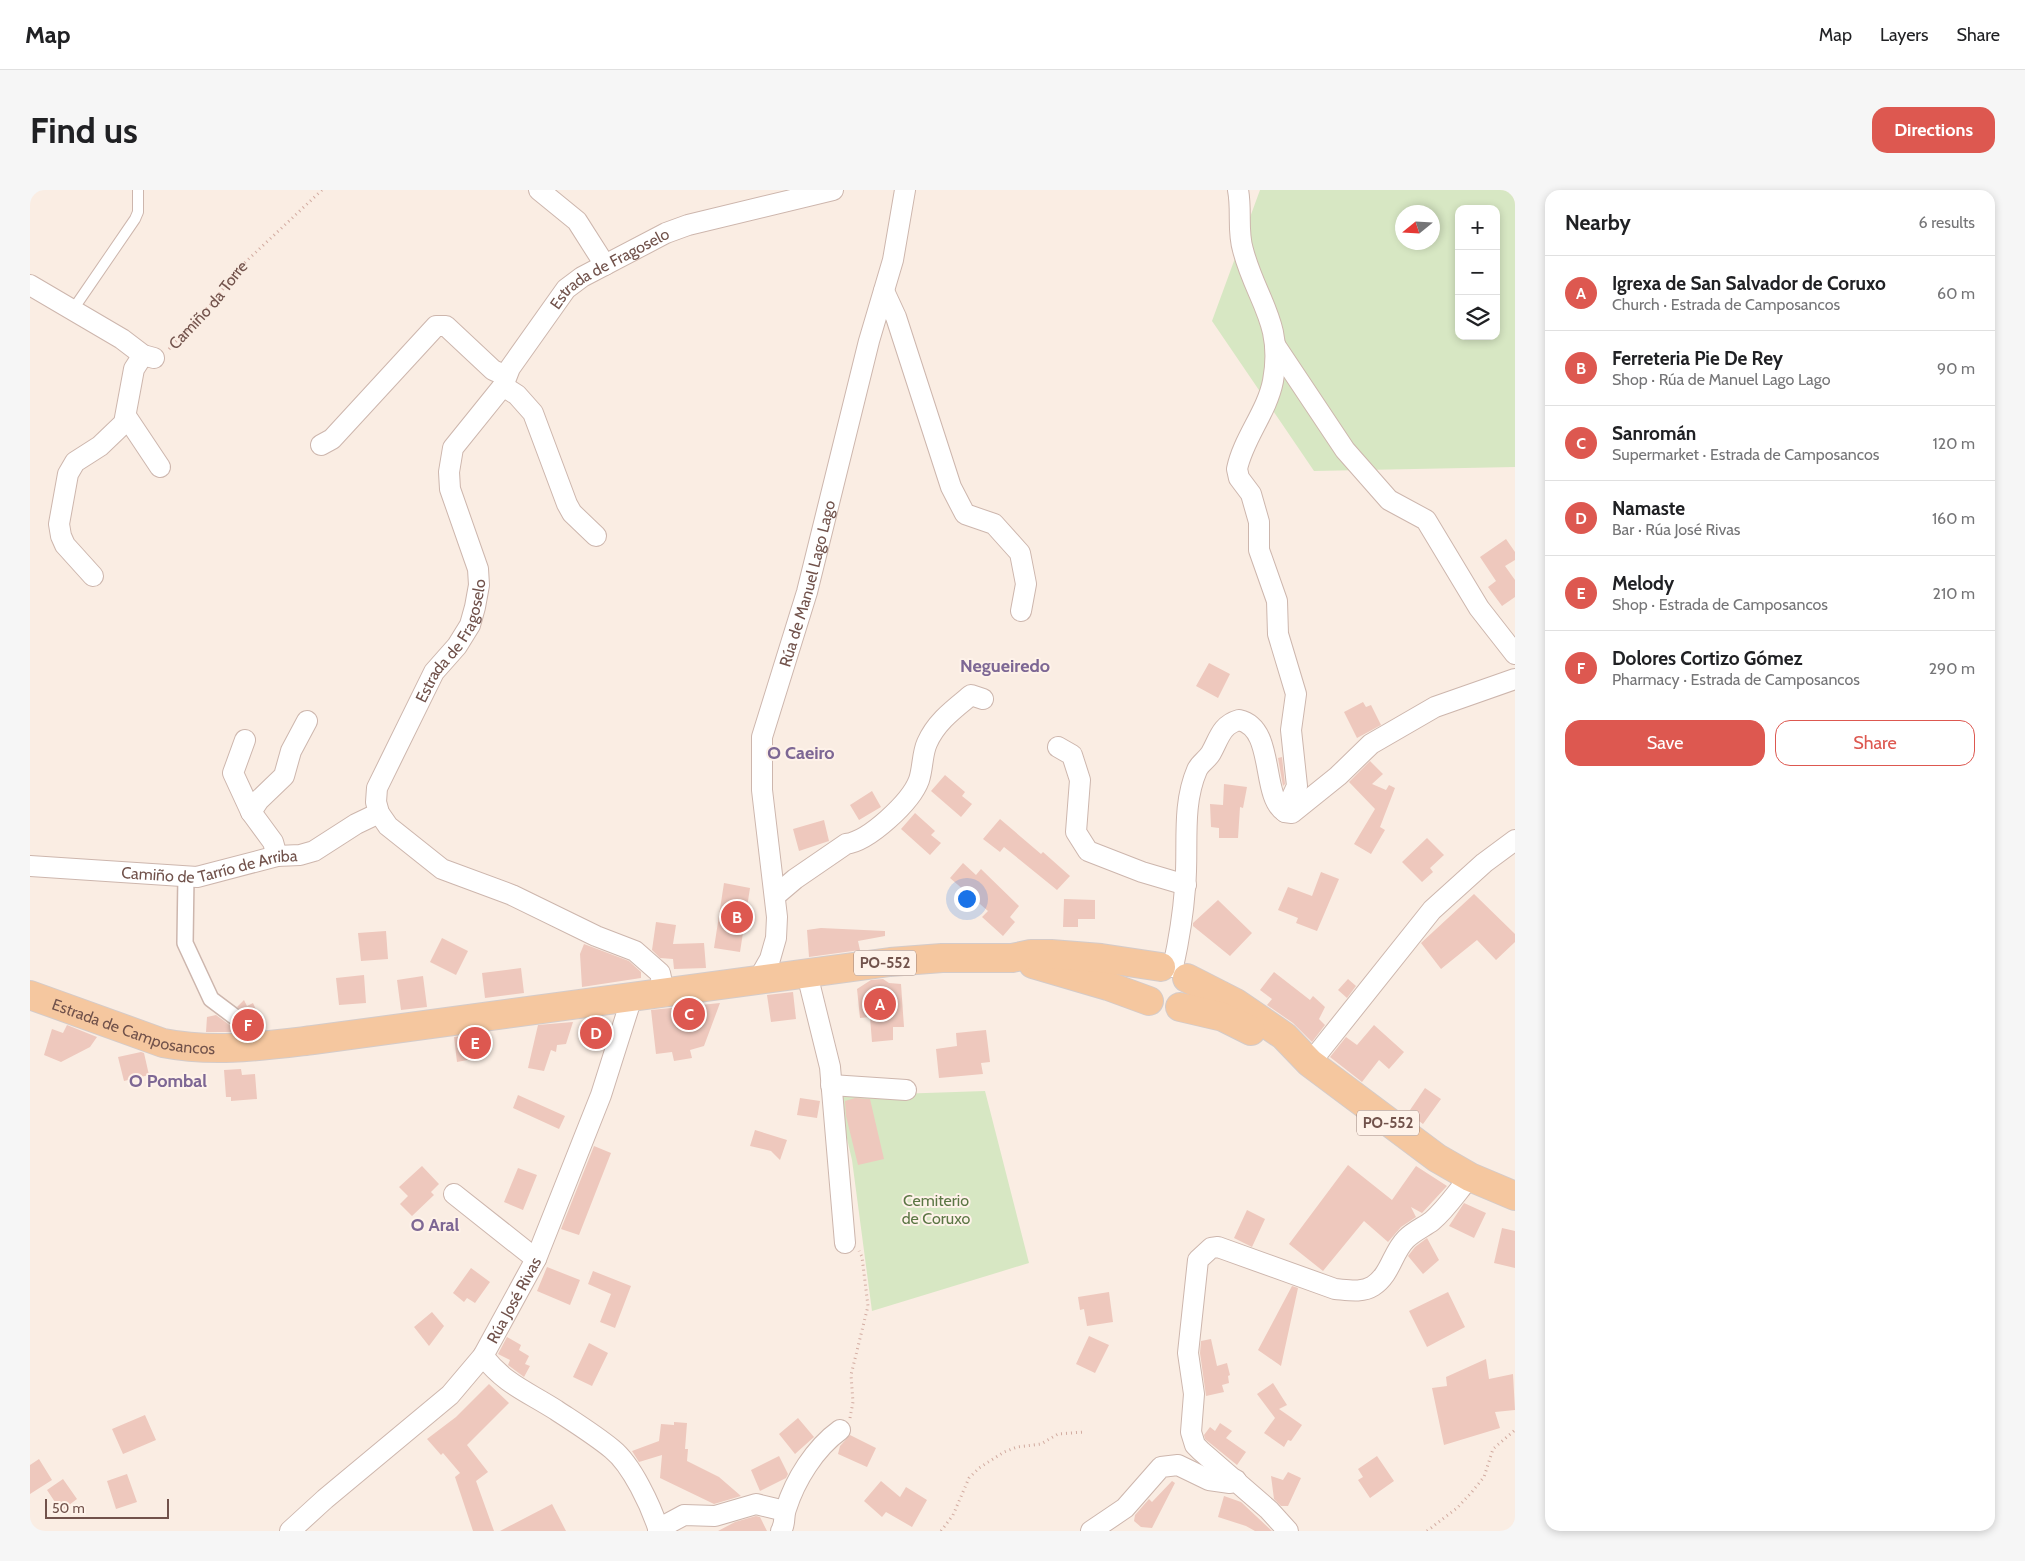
<!DOCTYPE html>
<meta charset="utf-8">
<style>
:root{--surface:#fff;--page:#f6f6f6;--text:#202124;--muted:#757577;--line:#e0e0e0;--accent:#dd5850}
body{margin:0;font-family:Cabin,sans-serif;background:var(--page);color:var(--text)}
.controls{position:absolute;right:15px;top:15px;display:grid;overflow:hidden;border-radius:10px;box-shadow:0 2px 8px #0003}
.controls button{width:45px;height:45px;display:grid;place-items:center;padding:0;border:0;border-bottom:1px solid var(--line);background:var(--surface);color:var(--text);font:25px sans-serif}
.compass{position:absolute;left:1365px;top:15px;width:45px;height:45px;border-radius:50%;background:var(--surface);box-shadow:0 2px 8px #0003;rotate:252deg}
.scale{position:absolute;left:15px;bottom:12px;width:124px;box-sizing:border-box;padding-left:5px;border:2px solid #71524b;border-top:0;font-size:14px;line-height:18px;white-space:nowrap;color:#71524b;-webkit-text-stroke:4px #fef2e9;paint-order:stroke}
.you{position:absolute;left:936px;top:708px;width:18px;height:18px;margin:-12px;border:4px solid #fff;border-radius:50%;background:#1a73e8;box-shadow:0 0 0 8px #1a73e833}
.badge{display:grid;place-items:center;width:32px;height:32px;border-radius:50%;background:var(--accent);color:#fff;font-size:16px;font-weight:700}
.pin{position:absolute;translate:-50% -50%;border:2px solid #fff;box-shadow:0 1px 5px #0006}
.list{margin:0;padding:0;list-style:none}
h2{display:flex;justify-content:space-between;align-items:center;height:65px;margin:0;padding:0 20px;font-size:21px}
h2 small{font-size:16px;font-weight:400;color:var(--muted)}
.list li{display:grid;grid-template-columns:32px 1fr auto;gap:15px;align-items:center;box-sizing:border-box;height:75px;padding:0 20px;border-top:1px solid var(--line)}
.list b{display:block;font-size:19px;white-space:nowrap}
.list p{margin:0;font-size:16px;white-space:nowrap;color:var(--muted)}
.list em{font-size:16px;font-style:normal;color:var(--muted)}
.actions{display:flex;gap:10px;padding:15px 20px}
.actions a{flex:1;padding:11px 0;border:1px solid var(--accent);border-radius:15px;text-align:center;font-size:18px;color:var(--accent)}
.actions .main{background:var(--accent);color:#fff}
.icon{flex:none;width:28px;height:28px;fill:none;stroke:currentColor;stroke-width:2;stroke-linecap:round;stroke-linejoin:round}
.map{position:relative;flex:none;width:1485px;height:1341px;overflow:hidden;border-radius:15px}
header{display:flex;align-items:center;gap:30px;box-sizing:border-box;height:70px;padding:0 25px;background:var(--surface);border-bottom:1px solid var(--line)}
header strong{font-size:24px}
nav{display:flex;gap:28px;margin-inline-start:auto;font-size:18px}
.intro{display:flex;align-items:center;justify-content:space-between;box-sizing:border-box;height:120px;padding:0 30px}
h1{margin:0;font-size:35px}
.button{padding:12px 22px;border-radius:15px;background:var(--accent);color:#fff;font-size:18px;font-weight:700}
main{display:flex;gap:30px;padding:0 30px}
aside{flex:1;background:var(--surface);border-radius:15px;box-shadow:0 2px 8px #0003}
.map>svg:first-child{display:block}
.green{fill:#d7e7c3;fill-rule:evenodd}
.building{fill:#eec8bd}
.lines{fill:none;stroke-linecap:round;stroke-linejoin:round}
.service-casing{stroke:#cdb6ad;stroke-width:12}
.pedestrian-casing{stroke:#cdb6ad;stroke-width:18}
.minor-casing{stroke:#cdb6ad;stroke-width:22}
.primary-casing{stroke:#d4cbc9;stroke-width:30}
.path{stroke:#d2aba0;stroke-width:3;stroke-dasharray:1 4;stroke-linecap:butt}
.service{stroke:#fff;stroke-width:10}
.pedestrian{stroke:#fff;stroke-width:15}
.minor{stroke:#fff;stroke-width:20}
.primary{stroke:#f5c79f;stroke-width:28}
.labels{text-anchor:middle;stroke-width:4;stroke-linejoin:round;paint-order:stroke}
.shield{fill:#fef2e9;stroke:#9b827a;stroke-width:1}
.shield-label{font-size:15px;font-weight:bold;fill:#71524b}
.street-label{font-size:16px;fill:#71524b;stroke:#fef2e9}
.park-label{font-size:16px;fill:#5b7644;stroke:#fef2e9}
.neighbourhood-label{font-size:18px;font-weight:bold;fill:#7d6794;stroke:#fef2e9}
</style>
<header>
<strong>Map</strong>
<nav><a>Map</a><a>Layers</a><a>Share</a></nav>
</header>
<div class="intro"><h1>Find us</h1><a class="button">Directions</a></div>
<main>
<div class="map">
<svg width="1485" height="1341" viewBox="0 0 1485 1341">
<rect width="100%" height="100%" fill="#faede3"/>
<path class="green" d="M 1230,0 L 1485,0 L 1485,277 L 1284,281 L 1182,131 ZM 1429,19 L 1466,19 L 1466,146 L 1429,146 ZM 1372,22 L 1402,22 L 1402,52 L 1372,52 Z
M 955,901 L 999,1073 L 842,1121 L 822,970 L 807,906 Z"/>
<path class="building" d="M 1476,349 L 1485,362 L 1485,370 L 1475,376 L 1485,390 L 1485,407 L 1472,416 L 1458,397 L 1466,391 L 1450,367 Z
M 1179,473 L 1200,484 L 1188,508 L 1166,496 Z
M 1333,512 L 1336,517 L 1341,515 L 1351,535 L 1327,548 L 1314,522 Z
M 1252,567 L 1255,594 L 1253,596 L 1248,568 Z
M 1340,571 L 1353,584 L 1342,594 L 1356,600 L 1359,595 L 1365,598 L 1350,637 L 1355,640 L 1341,664 L 1324,654 L 1345,619 L 1319,592 Z
M 915,585 L 935,602 L 932,606 L 942,614 L 931,627 L 901,601 Z
M 1194,594 L 1217,597 L 1213,618 L 1210,617 L 1208,648 L 1189,648 L 1189,638 L 1181,637 L 1180,614 L 1193,615 Z
M 842,601 L 851,617 L 829,630 L 820,615 Z
M 885,623 L 905,641 L 901,645 L 911,653 L 900,665 L 871,639 Z
M 970,629 L 1011,664 L 1013,662 L 1040,686 L 1027,700 L 974,657 L 970,662 L 953,649 Z
M 794,630 L 799,651 L 769,661 L 763,639 Z
M 1397,648 L 1414,665 L 1400,678 L 1403,682 L 1392,692 L 1372,672 Z
M 933,673 L 946,685 L 951,679 L 989,716 L 980,727 L 985,732 L 973,746 L 952,727 L 958,721 L 920,688 Z
M 1291,682 L 1309,689 L 1287,741 L 1266,733 L 1268,728 L 1248,720 L 1258,697 L 1282,706 Z
M 694,693 L 720,698 L 710,762 L 684,758 Z
M 1444,704 L 1485,744 L 1485,752 L 1466,770 L 1447,750 L 1411,779 L 1391,753 Z
M 1034,709 L 1065,710 L 1065,729 L 1048,729 L 1048,737 L 1033,737 Z
M 1188,710 L 1222,743 L 1200,766 L 1163,736 L 1163,733 Z
M 626,732 L 646,735 L 643,754 L 674,753 L 676,778 L 644,779 L 643,769 L 630,768 L 622,760 Z
M 791,738 L 855,741 L 855,746 L 828,751 L 830,760 L 779,767 L 777,740 Z
M 356,741 L 358,769 L 331,771 L 328,743 Z
M 412,748 L 438,761 L 426,785 L 400,772 Z
M 554,754 L 599,771 L 611,782 L 611,788 L 552,797 L 550,764 Z
M 491,778 L 494,803 L 455,808 L 452,783 Z
M 1244,782 L 1280,810 L 1283,806 L 1295,817 L 1289,829 L 1295,835 L 1282,852 L 1263,833 L 1237,815 L 1242,809 L 1230,800 Z
M 334,785 L 336,813 L 309,815 L 306,788 Z
M 393,786 L 397,817 L 371,820 L 367,790 Z
M 853,789 L 859,793 L 871,794 L 874,837 L 863,837 L 863,850 L 842,852 L 840,827 L 830,828 L 827,799 L 841,790 Z
M 1318,789 L 1326,796 L 1317,808 L 1308,800 Z
M 763,802 L 766,829 L 741,832 L 737,805 Z
M 214,810 L 217,816 L 223,813 L 230,829 L 219,831 L 215,823 L 207,817 Z
M 690,813 L 674,856 L 660,860 L 662,868 L 644,871 L 642,862 L 626,864 L 621,820 Z
M 186,825 L 201,836 L 203,842 L 176,842 L 177,827 Z
M 543,832 L 536,854 L 527,855 L 526,862 L 521,860 L 514,881 L 498,878 L 508,835 Z
M 37,835 L 67,847 L 60,857 L 31,872 L 14,865 L 22,839 L 33,843 Z
M 1344,835 L 1374,862 L 1359,879 L 1349,870 L 1332,892 L 1300,867 L 1316,847 L 1327,855 Z
M 956,840 L 960,872 L 951,873 L 953,884 L 909,888 L 906,859 L 927,856 L 926,843 Z
M 450,843 L 453,867 L 427,872 L 424,847 Z
M 111,862 L 114,863 L 119,885 L 94,891 L 88,867 Z
M 211,879 L 212,885 L 225,884 L 227,909 L 201,911 L 201,907 L 196,907 L 194,880 Z
M 1395,898 L 1411,909 L 1393,934 L 1378,923 Z
M 488,905 L 535,926 L 529,939 L 483,918 Z
M 770,908 L 790,911 L 787,928 L 767,925 Z
M 825,908 L 840,909 L 854,969 L 828,975 L 816,926 L 815,911 Z
M 725,940 L 757,950 L 750,970 L 741,961 L 720,956 Z
M 564,956 L 581,963 L 549,1045 L 531,1039 Z
M 1318,975 L 1362,1010 L 1386,976 L 1417,996 L 1392,1023 L 1381,1017 L 1386,1027 L 1371,1037 L 1358,1052 L 1334,1031 L 1293,1081 L 1259,1054 Z
M 392,976 L 409,994 L 401,1002 L 404,1005 L 382,1026 L 370,1014 L 378,1006 L 369,997 Z
M 488,978 L 507,985 L 493,1020 L 474,1012 Z
M 1434,1013 L 1456,1023 L 1444,1048 L 1419,1036 Z
M 1217,1020 L 1235,1029 L 1222,1057 L 1204,1048 Z
M 1472,1038 L 1485,1041 L 1485,1078 L 1464,1073 Z
M 1397,1048 L 1409,1070 L 1393,1084 L 1378,1066 L 1385,1057 Z
M 517,1077 L 550,1090 L 540,1115 L 507,1101 Z
M 441,1078 L 460,1092 L 445,1113 L 437,1108 L 434,1112 L 423,1103 Z
M 563,1081 L 601,1096 L 585,1138 L 570,1132 L 581,1104 L 558,1094 Z
M 1262,1096 L 1268,1098 L 1251,1176 L 1228,1160 Z
M 1079,1102 L 1083,1132 L 1057,1136 L 1054,1119 L 1050,1120 L 1048,1107 Z
M 1418,1102 L 1435,1137 L 1397,1157 L 1379,1121 Z
M 402,1122 L 414,1136 L 399,1156 L 384,1137 Z
M 1059,1146 L 1079,1155 L 1065,1183 L 1046,1174 Z
M 477,1147 L 491,1155 L 489,1160 L 499,1166 L 495,1174 L 500,1176 L 494,1187 L 478,1175 L 480,1170 L 468,1164 Z
M 1181,1149 L 1187,1176 L 1197,1173 L 1200,1185 L 1198,1186 L 1199,1193 L 1192,1195 L 1194,1202 L 1176,1206 L 1170,1163 L 1171,1151 Z
M 559,1153 L 578,1163 L 562,1196 L 543,1187 Z
M 1456,1169 L 1459,1189 L 1483,1184 L 1485,1220 L 1465,1222 L 1470,1238 L 1414,1255 L 1402,1198 L 1417,1196 L 1416,1187 Z
M 1243,1193 L 1257,1215 L 1249,1219 L 1272,1235 L 1261,1251 L 1258,1250 L 1254,1257 L 1234,1243 L 1245,1228 L 1227,1204 Z
M 459,1194 L 479,1213 L 437,1255 L 458,1282 L 446,1291 L 464,1341 L 443,1341 L 425,1287 L 430,1283 L 413,1263 L 411,1265 L 397,1249 L 426,1227 Z
M 115,1225 L 126,1250 L 93,1264 L 82,1239 Z
M 768,1228 L 784,1247 L 765,1264 L 749,1244 Z
M 644,1232 L 657,1233 L 655,1259 L 658,1259 L 657,1271 L 689,1287 L 711,1306 L 684,1314 L 630,1288 L 632,1265 L 609,1272 L 602,1261 L 629,1251 L 631,1234 L 644,1235 Z
M 1190,1233 L 1202,1241 L 1196,1248 L 1216,1262 L 1207,1275 L 1175,1249 L 1174,1245 L 1180,1237 L 1185,1241 Z
M 820,1245 L 846,1258 L 837,1277 L 808,1264 L 810,1256 Z
M 749,1266 L 758,1284 L 756,1288 L 730,1301 L 721,1280 Z
M 1347,1266 L 1364,1291 L 1340,1308 L 1328,1290 L 1333,1287 L 1328,1279 Z
M 9,1269 L 22,1290 L 0,1304 L 0,1275 Z
M 1258,1282 L 1271,1288 L 1258,1316 L 1251,1316 L 1244,1309 L 1241,1286 L 1253,1290 Z
M 97,1284 L 107,1312 L 86,1319 L 77,1291 Z
M 33,1289 L 47,1309 L 31,1321 L 17,1300 Z
M 851,1291 L 870,1307 L 876,1297 L 897,1310 L 882,1337 L 856,1322 L 852,1327 L 834,1311 Z
M 1142,1291 L 1145,1293 L 1122,1338 L 1111,1337 L 1104,1331 L 1105,1325 L 1119,1309 L 1122,1312 Z
M 1194,1306 L 1211,1312 L 1242,1341 L 1225,1341 L 1216,1336 L 1188,1327 Z
M 522,1314 L 536,1341 L 470,1341 Z
M 726,1326 L 730,1327 L 737,1341 L 688,1341 L 705,1332 Z"/>
<g class="lines">
<defs>
<path id="service" d="M 42,121 L 105,29 L 108,22 L 108,0"/>
<path id="pedestrian" d="M 156,686 L 155,753 L 181,809 L 209,830 L 213,842"/>
<g id="minor">
<path d="M 509,0 L 547,31 L 575,75"/>
<path d="M 1208,0 C 1212,20 1207,41 1213,60 C 1226,110 1254,133 1243,191 C 1237,222 1213,249 1207,279 L 1209,288 L 1221,304 L 1229,332 L 1229,360 L 1247,411 L 1248,444 L 1266,504 L 1261,540 L 1267,596 L 1255,622"/>
<path d="M 0,95 L 92,149 L 113,165 L 124,168"/>
<path d="M 854,101 L 866,127 L 921,297 L 935,324 L 964,334 L 990,363 L 996,394 L 991,421"/>
<path d="M 1245,155 L 1315,260 L 1359,310 L 1396,330 L 1449,418 L 1485,464"/>
<path d="M 473,196 L 487,205 L 503,223 L 537,314 L 542,323 L 566,346"/>
<path d="M 96,226 L 130,277"/>
<path d="M 291,255 L 302,249 L 406,136 L 416,136 L 463,180 L 476,186"/>
<path d="M 63,386 L 35,355 L 31,346 L 29,334 L 38,284 L 45,272 L 70,256 L 94,233 L 104,179 L 113,165"/>
<path d="M 215,550 L 203,583 L 221,622 L 243,652 L 247,666"/>
<path d="M 1028,557 L 1042,565 L 1050,590 L 1046,642 L 1058,661 L 1112,682 L 1156,695"/>
<path d="M 221,622 L 229,610 L 254,586 L 261,561 L 277,531"/>
<path id="s2" d="M 0,676 L 167,687 L 247,666 L 270,665 L 284,661 L 326,634 L 349,623"/>
<path d="M 745,706 L 765,689 L 816,654 C 839,651 881,612 889,590 C 893,578 892,564 897,553 C 906,532 924,519 941,505 L 953,509"/>
<path d="M 1143,777 C 1149,750 1153,725 1155,698 C 1159,659 1151,617 1167,580 C 1170,573 1177,570 1181,563 C 1189,549 1191,535 1209,530 C 1246,538 1230,606 1255,622 L 1262,623 L 1308,586 L 1341,554 L 1405,517 L 1485,489"/>
<path d="M 777,784 L 800,877 L 815,1053"/>
<path id="s3" d="M 728,790 L 740,769 L 746,748 L 747,727 L 732,600 L 732,547 L 777,402 L 839,151 L 863,70 L 875,0"/>
<path id="s4" d="M 634,802 L 630,783 L 605,761 L 566,746 L 482,705 L 412,679 L 358,636 L 349,623 L 346,612 L 347,598 L 404,482 L 427,456 L 440,435 L 445,417 L 449,395 L 448,379 L 420,299 L 419,282 L 423,258 L 473,196 L 480,178 L 536,99 L 552,87 L 636,43 L 658,35 L 803,0"/>
<path d="M 1280,873 L 1402,720 L 1454,673 L 1485,650"/>
<path d="M 801,895 L 876,900"/>
<path d="M 424,1004 L 506,1069"/>
<path d="M 453,1166 C 475,1194 496,1201 526,1220 C 544,1232 565,1245 582,1259 C 602,1275 621,1316 629,1341"/>
<path d="M 628,1339 L 654,1325 L 685,1326 L 726,1314 L 755,1321"/>
<path id="s5" d="M 260,1341 L 295,1309 L 420,1205 L 453,1166 L 506,1069 L 571,905 L 602,807"/>
<path d="M 751,1341 C 756,1333 753,1327 756,1319 C 765,1290 785,1258 810,1240"/>
<path d="M 1061,1341 L 1095,1318 L 1131,1277 L 1148,1275 L 1179,1290 L 1200,1293 L 1206,1290"/>
<path d="M 1258,1341 L 1239,1320 L 1171,1261 L 1165,1255 L 1161,1242 L 1164,1204 L 1158,1163 L 1168,1070 L 1181,1058 L 1188,1057 L 1305,1099 C 1318,1100 1332,1103 1343,1096 C 1361,1084 1362,1063 1376,1049 C 1384,1041 1394,1037 1402,1031 C 1417,1018 1427,1002 1440,987"/>
</g>
<g id="primary">
<path d="M 1003,774 L 1078,796 L 1119,811"/>
<path d="M 1157,788 L 1206,813 L 1254,846 L 1280,873 L 1407,968 L 1440,987 L 1485,1006"/>
<path id="s6" d="M 0,805 L 133,853 C 184,863 232,856 283,850 L 860,772 L 912,768 L 982,768 L 1001,764 L 1021,764 L 1071,768 L 1131,777"/>
<path d="M 1150,817 L 1193,827 L 1221,841"/>
</g>
</defs>
<use href="#service" class="service-casing"/>
<use href="#pedestrian" class="pedestrian-casing"/>
<use href="#minor" class="minor-casing"/>
<use href="#primary" class="primary-casing"/>
<g class="path">
<path id="s1" d="M 139,159 L 184,111 L 208,79 L 292,0"/>
<path d="M 820,1228 L 823,1212 L 821,1185 L 838,1116 L 832,1067 L 829,1061"/>
<path d="M 911,1341 L 923,1325 L 939,1288 L 949,1278 L 974,1262 L 987,1257 L 1011,1254 L 1028,1244 L 1054,1242"/>
<path d="M 1397,1341 L 1427,1318 L 1441,1303 L 1454,1287 L 1463,1259 L 1485,1240"/>
</g>
<use href="#service" class="service"/>
<use href="#pedestrian" class="pedestrian"/>
<use href="#minor" class="minor"/>
<use href="#primary" class="primary"/>
</g>
<g class="labels">
<g class="shield">
<rect x="824" y="760.5" width="62" height="25" rx="4"/>
<rect x="1327" y="920.5" width="62" height="25" rx="4"/>
</g>
<g class="shield-label">
<text x="855" y="778">PO-552</text>
<text x="1358" y="938">PO-552</text>
</g>
<g class="street-label">
<text dy="6" stroke="none"><textPath href="#s4" startOffset="988">Estrada de Fragoselo</textPath></text>
<text dy="6" stroke="none"><textPath href="#s1" startOffset="59">Camiño da Torre</textPath></text>
<text dy="6" stroke="none"><textPath href="#s3" startOffset="408">Rúa de Manuel Lago Lago</textPath></text>
<text dy="6" stroke="none"><textPath href="#s4" startOffset="539">Estrada de Fragoselo</textPath></text>
<text dy="6" stroke="none"><textPath href="#s2" startOffset="181">Camiño de Tarrío de Arriba</textPath></text>
<text dy="6" stroke="none"><textPath href="#s6" startOffset="109">Estrada de Camposancos</textPath></text>
<text dy="6" stroke="none"><textPath href="#s5" startOffset="325">Rúa José Rivas</textPath></text>
</g>
<g class="park-label">
<text x="906" y="1016">Cemiterio<tspan x="906" dy="18">de Coruxo</tspan></text>
</g>
<g class="neighbourhood-label">
<text x="975" y="482">Negueiredo</text>
<text x="771" y="569">O Caeiro</text>
<text x="138" y="897">O Pombal</text>
<text x="405" y="1041">O Aral</text>
</g>
</g>
</svg>
<div class="controls">
<button>+</button>
<button>−</button>
<button><svg class="icon" aria-label="layers" viewBox="0 0 24 24"><path d="M12 4l9 5-9 5-9-5zM3 14l9 5 9-5"/></svg></button>
</div>
<svg class="compass" viewBox="-18 -18 36 36"><path d="M0-13l5 13h-10z" fill="#e53935"/><path d="M0 13l5-13h-10z" fill="#757577"/></svg>
<div class="scale">50 m</div>
<div class="you"></div>
<div class="pin badge" style="left:850px;top:814px">A</div>
<div class="pin badge" style="left:707px;top:727px">B</div>
<div class="pin badge" style="left:659px;top:824px">C</div>
<div class="pin badge" style="left:566px;top:843px">D</div>
<div class="pin badge" style="left:445px;top:853px">E</div>
<div class="pin badge" style="left:218px;top:835px">F</div>
</div>
<aside>
<h2>Nearby<small>6 results</small></h2>
<ul class="list">
<li><span class="badge">A</span><div><b>Igrexa de San Salvador de Coruxo</b><p>Church · Estrada de Camposancos</p></div><em>60 m</em></li>
<li><span class="badge">B</span><div><b>Ferreteria Pie De Rey</b><p>Shop · Rúa de Manuel Lago Lago</p></div><em>90 m</em></li>
<li><span class="badge">C</span><div><b>Sanromán</b><p>Supermarket · Estrada de Camposancos</p></div><em>120 m</em></li>
<li><span class="badge">D</span><div><b>Namaste</b><p>Bar · Rúa José Rivas</p></div><em>160 m</em></li>
<li><span class="badge">E</span><div><b>Melody</b><p>Shop · Estrada de Camposancos</p></div><em>210 m</em></li>
<li><span class="badge">F</span><div><b>Dolores Cortizo Gómez</b><p>Pharmacy · Estrada de Camposancos</p></div><em>290 m</em></li>
</ul>
<div class="actions"><a class="main">Save</a><a>Share</a></div>
</aside>
</main>
